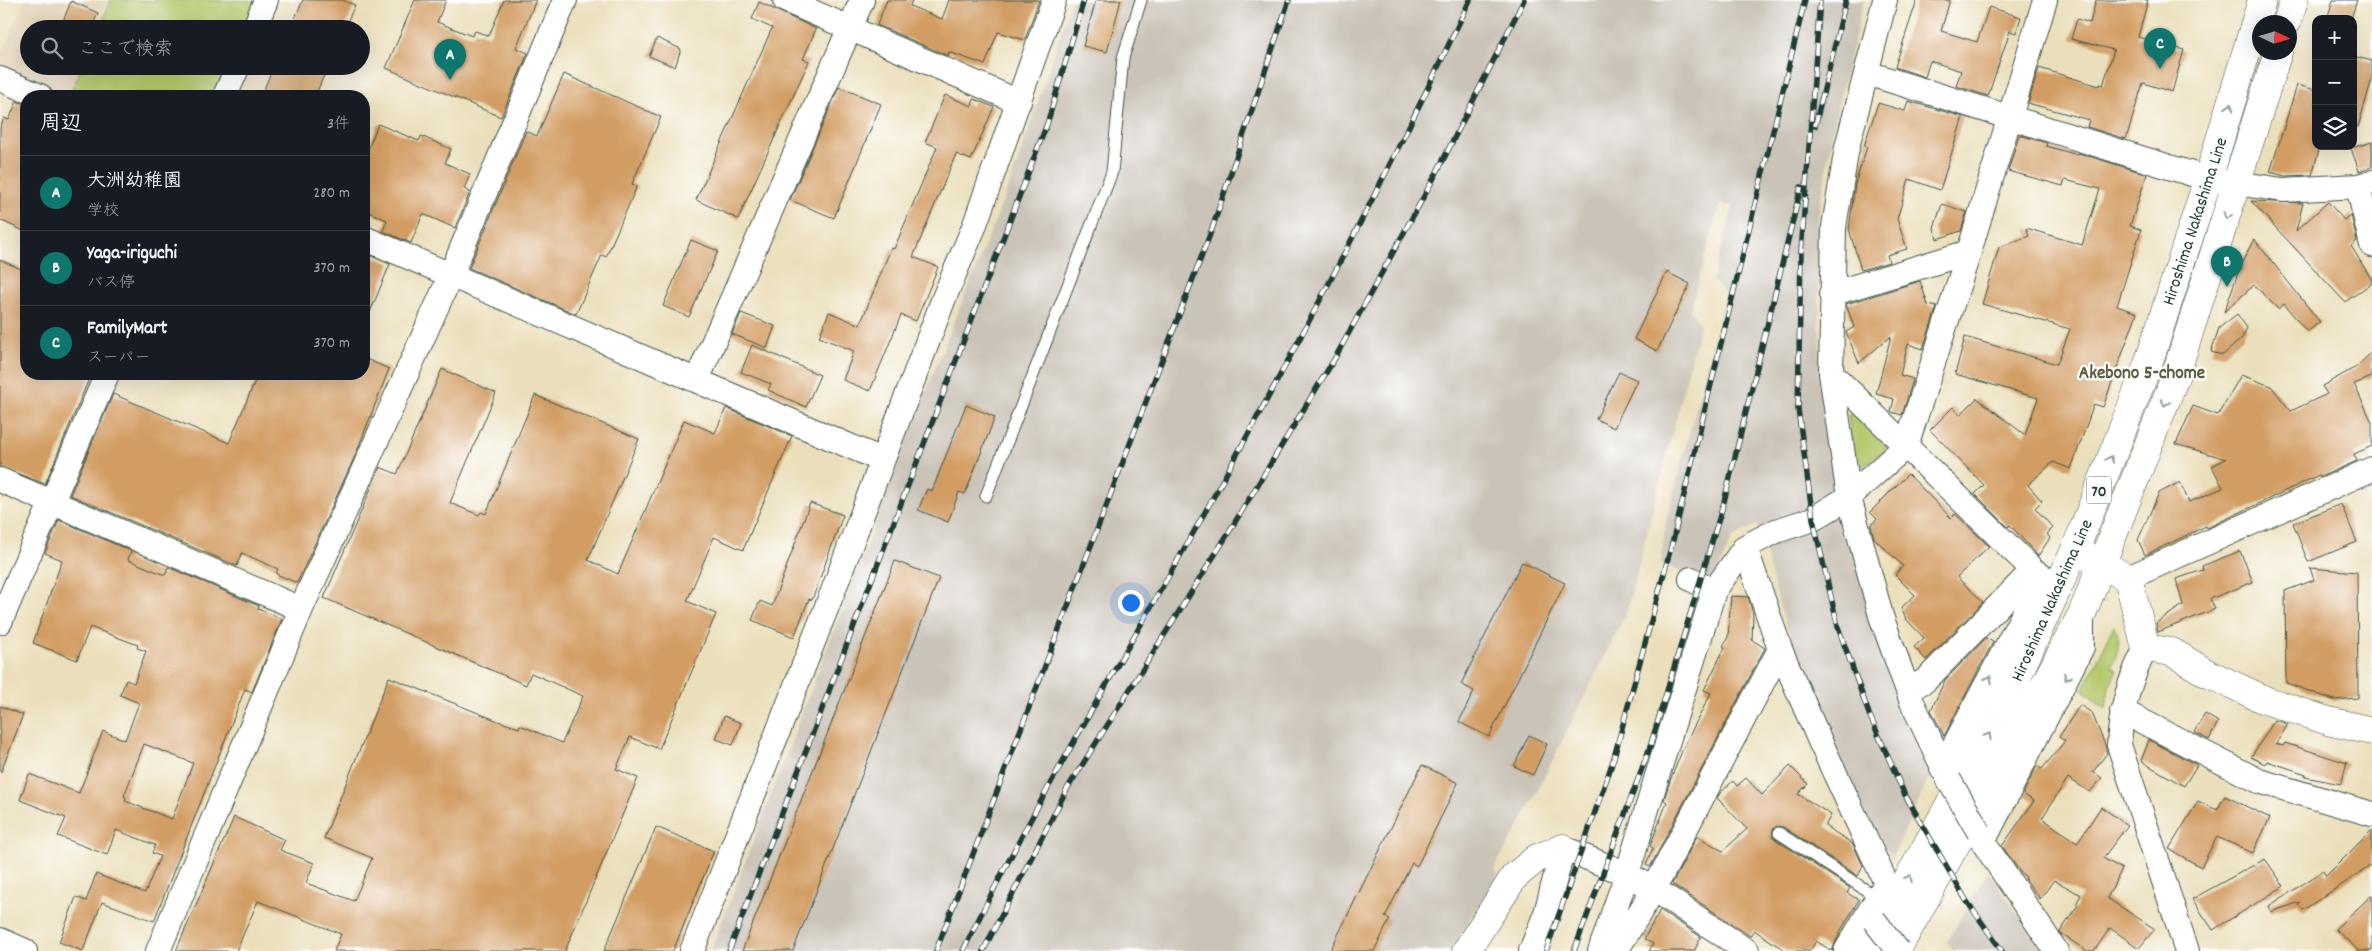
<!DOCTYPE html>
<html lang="ja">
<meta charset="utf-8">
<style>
:root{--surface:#171b24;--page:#242831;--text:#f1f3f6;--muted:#9ea1a6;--line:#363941;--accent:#0f766e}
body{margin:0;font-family:Dekko,"Klee One",sans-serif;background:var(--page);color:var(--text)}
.controls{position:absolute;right:15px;top:15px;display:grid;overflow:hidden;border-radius:10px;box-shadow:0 5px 20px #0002}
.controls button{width:45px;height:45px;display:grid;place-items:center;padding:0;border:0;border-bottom:1px solid var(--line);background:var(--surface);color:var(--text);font:25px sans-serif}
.compass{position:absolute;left:2252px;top:15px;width:45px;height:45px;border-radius:50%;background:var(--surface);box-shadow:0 5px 20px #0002;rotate:94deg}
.you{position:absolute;left:1130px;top:602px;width:18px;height:18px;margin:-12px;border:4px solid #fff;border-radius:50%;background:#1a73e8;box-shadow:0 0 0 8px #1a73e833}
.badge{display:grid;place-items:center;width:32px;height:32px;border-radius:50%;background:var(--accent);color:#fff;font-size:16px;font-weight:700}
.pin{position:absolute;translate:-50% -41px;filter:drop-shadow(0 1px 2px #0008)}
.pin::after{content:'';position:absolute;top:26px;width:18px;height:15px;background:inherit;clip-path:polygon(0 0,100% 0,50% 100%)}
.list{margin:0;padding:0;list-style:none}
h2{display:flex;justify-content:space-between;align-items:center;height:65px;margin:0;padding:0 20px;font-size:21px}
h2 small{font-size:16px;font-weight:400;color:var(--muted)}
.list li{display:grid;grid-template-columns:32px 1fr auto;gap:15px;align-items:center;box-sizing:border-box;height:75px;padding:0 20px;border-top:1px solid var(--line)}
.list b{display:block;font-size:19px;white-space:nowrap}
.list p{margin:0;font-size:16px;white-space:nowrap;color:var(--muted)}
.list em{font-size:16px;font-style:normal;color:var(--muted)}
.icon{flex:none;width:28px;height:28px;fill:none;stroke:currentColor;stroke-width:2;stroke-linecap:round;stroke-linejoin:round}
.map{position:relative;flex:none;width:2372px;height:951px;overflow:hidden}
.search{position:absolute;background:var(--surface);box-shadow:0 5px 20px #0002;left:20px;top:20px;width:350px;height:55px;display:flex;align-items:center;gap:12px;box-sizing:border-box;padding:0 18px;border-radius:28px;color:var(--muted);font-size:19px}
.panel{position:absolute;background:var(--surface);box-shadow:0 5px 20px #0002;left:20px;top:90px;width:350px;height:290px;border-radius:20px}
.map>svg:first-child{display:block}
.built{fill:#e2d2b5}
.industrial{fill:#cac3b8}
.green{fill:#b3c76b;stroke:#698250}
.building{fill:#d29d63;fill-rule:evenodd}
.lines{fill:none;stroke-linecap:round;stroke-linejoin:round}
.service-casing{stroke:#3e5548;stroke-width:13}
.minor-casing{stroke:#3e5548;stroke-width:26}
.tertiary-casing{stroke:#3e5548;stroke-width:29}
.primary-casing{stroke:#3e5548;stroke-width:29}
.service{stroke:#fff;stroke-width:11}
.minor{stroke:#fff;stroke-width:24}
.tertiary{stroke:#fff;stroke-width:28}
.primary{stroke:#fff;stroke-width:28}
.rail-casing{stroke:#1f3d34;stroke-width:5.5}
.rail{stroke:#fff;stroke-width:4;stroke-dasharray:11;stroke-linecap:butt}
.minor-bridge-casing{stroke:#3e5548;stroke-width:26;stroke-linecap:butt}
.minor-bridge{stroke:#fff;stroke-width:24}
.oneway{stroke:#8f9e9a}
.labels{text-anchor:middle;stroke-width:4.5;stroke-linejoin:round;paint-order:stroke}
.shield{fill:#fff;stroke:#627771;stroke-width:1}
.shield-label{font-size:16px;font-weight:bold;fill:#1f3d34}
.street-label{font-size:18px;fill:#1f3d34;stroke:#fff}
.neighbourhood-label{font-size:19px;font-weight:bold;fill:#5e5f44;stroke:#fff}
</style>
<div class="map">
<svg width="2372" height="951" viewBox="0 0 2372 951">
<rect width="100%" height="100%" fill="#fff"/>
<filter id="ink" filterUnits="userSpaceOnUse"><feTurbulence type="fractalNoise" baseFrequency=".02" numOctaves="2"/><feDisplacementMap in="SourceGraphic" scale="10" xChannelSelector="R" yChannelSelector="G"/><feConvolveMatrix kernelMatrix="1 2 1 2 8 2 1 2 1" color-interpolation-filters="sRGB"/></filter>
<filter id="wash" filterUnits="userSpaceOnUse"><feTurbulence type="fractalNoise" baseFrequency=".0096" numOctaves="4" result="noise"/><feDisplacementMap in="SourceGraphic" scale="20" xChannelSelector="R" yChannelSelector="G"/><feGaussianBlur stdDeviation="1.12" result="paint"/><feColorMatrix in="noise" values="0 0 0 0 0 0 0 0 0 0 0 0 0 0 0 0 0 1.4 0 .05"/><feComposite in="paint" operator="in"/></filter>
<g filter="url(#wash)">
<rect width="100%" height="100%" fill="#ebdfbb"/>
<path class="built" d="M 25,0 L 108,0 L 96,29 L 29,29 L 29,66 L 80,66 L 67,96 L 61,96 L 0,70 L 0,59 Z"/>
<path class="industrial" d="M 1072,0 L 1864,0 L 1837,109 L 1818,217 L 1820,359 L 1871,614 L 1896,698 L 1931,774 L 1892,858 L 1840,771 L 1794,656 L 1757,524 L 1733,537 L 1711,585 L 1661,563 L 1666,521 L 1726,295 L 1713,280 L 1733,206 L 1720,204 L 1690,310 L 1700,324 L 1627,611 L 1522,821 L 1494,868 L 1498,874 L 1450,951 L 711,951 L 922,401 L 1012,179 Z
M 1988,871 L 2043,951 L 1954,951 L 1947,942 Z"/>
<path class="green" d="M 111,0 L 250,0 L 258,3 L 246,29 L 99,29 Z
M 82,66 L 230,66 L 217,96 L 69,96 Z
M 1856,411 L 1885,439 L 1885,450 L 1860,468 L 1855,466 L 1848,415 Z
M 2114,626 C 2123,640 2117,653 2112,667 L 2117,670 L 2109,686 L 2106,709 L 2083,690 Z"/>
<g id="blocks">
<path class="building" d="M 303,0 L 342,0 L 355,5 L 344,29 L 290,29 Z
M 415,0 L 446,0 L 437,22 L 472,36 L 475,31 L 489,36 L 504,0 L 536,0 L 516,48 L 528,53 L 501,117 L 386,68 Z
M 887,0 L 912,0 L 910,6 L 942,19 L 949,0 L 1039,0 L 1025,40 L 998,32 L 985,65 L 949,52 L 948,56 L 946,55 L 877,25 Z
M 1096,0 L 1121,0 L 1107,52 L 1083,46 Z
M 1917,0 L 1950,0 L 1941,31 L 1977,42 L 1989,7 L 2021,17 L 2016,33 L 2010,31 L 1988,96 L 1956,86 L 1961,71 L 1930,61 L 1925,77 L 1895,67 Z
M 2096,0 L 2148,0 L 2138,37 L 2184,50 L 2172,92 L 2143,83 L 2126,139 L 2087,127 L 2089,120 L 2028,103 L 2039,68 L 2099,86 L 2100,84 L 2103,85 L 2114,50 L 2071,39 L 2077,19 L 2090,23 Z
M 2333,0 L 2357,0 L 2351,19 L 2327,19 Z
M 71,1 L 98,13 L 91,29 L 60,29 Z
M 759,2 L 816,29 L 803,59 L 809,61 L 738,219 L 696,200 L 772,28 L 752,19 Z
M 657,38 L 681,49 L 675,67 L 649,56 Z
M 2353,56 L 2372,61 L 2372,79 L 2358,127 L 2353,127 Z
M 274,66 L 328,66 L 315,96 L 281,96 L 264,89 Z
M 564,74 L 661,117 L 632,184 L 637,186 L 606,257 L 602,255 L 576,314 L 469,268 L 526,131 L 537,136 Z
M 2297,85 L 2316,90 L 2316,146 L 2320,146 L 2312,175 L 2285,176 L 2270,172 Z
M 839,87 L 881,104 L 834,218 L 790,200 Z
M 945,95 L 972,106 L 974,99 L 994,107 L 971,160 L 956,154 L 913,257 L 938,267 L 916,321 L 901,315 L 870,391 L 843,380 L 854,351 L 819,337 L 829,312 L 860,325 L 891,248 L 894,249 L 937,147 L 925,142 Z
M 17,101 L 26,105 L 26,232 L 0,220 L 0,128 L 4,118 L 9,120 Z
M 1908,101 L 1963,117 L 1940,190 L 1909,179 L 1897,219 L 1907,249 L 1887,255 L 1889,262 L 1861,270 L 1849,229 L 1855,184 L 1867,147 L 1864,146 L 1878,103 L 1905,111 Z
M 378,124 L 419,141 L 421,136 L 451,149 L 445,163 L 470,174 L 464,189 L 470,192 L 455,228 L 423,214 L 411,243 L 383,231 L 387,220 L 364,210 L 364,159 Z
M 2019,135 L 2047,143 L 2046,146 L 2078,155 L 2079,153 L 2147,174 L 2130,226 L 2141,230 L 2117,306 L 2137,313 L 2103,407 L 2094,404 L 2071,469 L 2053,462 L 2028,485 L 2042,501 L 2035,508 L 2053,528 L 2047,534 L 2050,538 L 2038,556 L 2010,525 L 2008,527 L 1975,494 L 1984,485 L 1930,430 L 1953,407 L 1960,415 L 1977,398 L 2025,435 L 2038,398 L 1955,374 L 1965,337 L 2057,364 L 2070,329 L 1982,304 L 1999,247 L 2029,236 L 2026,228 L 2082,245 L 2100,189 L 2065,180 L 2063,186 L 2008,171 Z
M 2372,142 L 2372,167 L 2359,171 L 2351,148 Z
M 2251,201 L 2303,203 L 2296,231 L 2328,202 L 2344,220 L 2351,214 L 2357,241 L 2351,246 L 2372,280 L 2372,283 L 2345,302 Z
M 1942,204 L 1967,212 L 1961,231 L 1937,239 L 1934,228 Z
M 2254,239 L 2320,322 L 2307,332 L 2284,304 L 2278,309 L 2254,285 L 2224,312 L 2238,273 L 2237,272 Z
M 691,240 L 718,251 L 689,317 L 663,306 Z
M 364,253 L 390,264 L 364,327 Z
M 0,260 L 26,271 L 26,374 L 91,374 L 45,484 L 0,467 Z
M 1667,272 L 1690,284 L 1657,351 L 1634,339 Z
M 1920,281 L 1928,305 L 1937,307 L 1923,349 L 1908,344 L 1900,375 L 1913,379 L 1902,415 L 1891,412 L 1894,399 L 1876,394 L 1891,336 L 1859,363 L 1846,332 L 1854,327 L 1846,304 Z
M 741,313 L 775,326 L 767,348 L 732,334 Z
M 2237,314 L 2247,328 L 2242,338 L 2223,355 L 2211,352 L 2219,328 Z
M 752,345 L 820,375 L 806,407 L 768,390 L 771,384 L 741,372 Z
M 2372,352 L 2372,377 L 2354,384 L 2372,422 L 2372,446 L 2354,454 L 2357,461 L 2320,477 L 2319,475 L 2207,528 L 2206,526 L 2145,555 L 2138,540 L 2159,493 L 2180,482 L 2189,502 L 2223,488 L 2212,466 L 2226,459 L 2176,444 L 2193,406 L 2218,415 L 2241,375 L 2271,386 L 2291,411 L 2327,394 L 2322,386 L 2356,367 Z
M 364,358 L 389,369 L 355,456 L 297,583 L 276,574 L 278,569 L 242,553 L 237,566 L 70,495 L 113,394 L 229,443 L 258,374 L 364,374 Z
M 442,369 L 496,393 L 450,503 L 479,515 L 481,512 L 486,514 L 535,395 L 639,439 L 588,560 L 618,574 L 684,420 L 715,433 L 726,408 L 792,436 L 743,550 L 714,537 L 687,601 L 716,614 L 659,749 L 630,737 L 616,769 L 638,778 L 565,951 L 334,951 L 341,934 L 258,901 L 236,951 L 176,951 L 234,817 L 285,840 L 280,850 L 314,863 L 306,883 L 354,901 L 372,858 L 324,838 L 389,677 L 498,721 L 519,728 L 520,725 L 562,743 L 583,696 L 531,673 L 526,685 L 324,598 L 380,467 L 397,474 Z
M 1619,372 L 1637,380 L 1614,428 L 1596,419 Z
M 966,405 L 995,417 L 965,494 L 959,492 L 948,522 L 918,510 L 927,489 L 932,491 Z
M 1908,474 L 1951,518 L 1955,514 L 1989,546 L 1957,577 L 1983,602 L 1926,660 L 1914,647 L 1924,638 L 1906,619 L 1901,608 L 1915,595 L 1895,575 L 1903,566 L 1874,538 L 1871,525 L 1877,519 L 1870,512 Z
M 810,503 L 843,515 L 812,600 L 809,599 L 794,637 L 752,620 L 760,601 L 772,606 Z
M 2341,504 L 2357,542 L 2308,562 L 2293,523 Z
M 59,520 L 131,551 L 128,560 L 165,575 L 168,567 L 259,606 L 258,609 L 282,619 L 252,692 L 245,689 L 154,921 L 102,902 L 83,951 L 59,942 L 76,897 L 86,901 L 96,874 L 145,893 L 160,856 L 152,853 L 155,845 L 116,830 L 107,855 L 58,836 L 66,818 L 20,800 L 29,774 L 79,793 L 103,731 L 125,740 L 139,703 L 120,695 L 126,680 L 134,683 L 146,651 L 137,648 L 138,645 L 90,627 L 77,660 L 33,643 L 62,560 L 45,553 ZM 144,744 L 193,763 L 172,819 L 125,801 L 126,797 L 124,796 Z
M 2240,551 L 2253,582 L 2210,599 L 2215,609 L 2158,632 L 2156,623 L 2183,605 L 2176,579 L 2203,570 L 2202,566 Z
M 895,561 L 939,578 L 793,951 L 742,951 Z
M 1522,562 L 1565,583 L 1489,737 L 1459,722 L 1474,691 L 1461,684 Z
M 2310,568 L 2357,572 L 2358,698 L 2334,700 L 2286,683 L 2285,591 L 2314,580 Z
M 1731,596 L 1748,597 L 1753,614 L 1752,640 L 1765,648 L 1650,867 L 1646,865 L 1653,848 L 1650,846 L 1667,802 L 1664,800 L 1670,781 L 1684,746 L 1711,693 L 1704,690 L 1725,647 L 1723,646 L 1728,637 Z
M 1986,638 L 1993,642 L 1944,736 L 1931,710 L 1945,680 Z
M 2080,705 L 2092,713 L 2105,745 L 2107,753 L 2093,772 L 2102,778 L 2090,792 L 2068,778 L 2042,818 L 2077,843 L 2101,807 L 2128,825 L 2103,858 L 2122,869 L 2107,898 L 2155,929 L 2139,948 L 2110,928 L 2094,951 L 2087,951 L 2061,934 L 2060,932 L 2078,905 L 2076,904 L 2081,895 L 2054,880 L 2040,899 L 2025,879 L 2026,877 L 2021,873 L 2002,846 L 2034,801 L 2023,794 L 2037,766 L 2042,769 L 2065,741 L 2059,737 Z
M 0,706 L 23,715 L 1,772 L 0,772 Z
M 2205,714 L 2218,722 L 2209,740 L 2194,732 Z
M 724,716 L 741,723 L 733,745 L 716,739 Z
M 2275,720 L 2288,724 L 2276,744 L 2283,746 L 2285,743 L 2347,763 L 2341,784 L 2305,777 L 2306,774 L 2267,761 L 2265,764 L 2251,757 Z
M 1529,735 L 1547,744 L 1533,775 L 1514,766 Z
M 2149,740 L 2197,765 L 2184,786 L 2141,761 Z
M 1422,765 L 1458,783 L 1417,866 L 1412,863 L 1385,917 L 1390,919 L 1374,951 L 1330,951 Z
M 1790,766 L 1808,784 L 1798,794 L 1831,815 L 1825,826 L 1853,844 L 1863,866 L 1858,876 L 1783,827 L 1776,826 L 1773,829 L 1772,836 L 1775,839 L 1850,888 L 1847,893 L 1859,900 L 1841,930 L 1832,951 L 1816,941 L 1810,951 L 1786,951 L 1754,930 L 1750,936 L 1672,884 L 1697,836 L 1723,851 L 1747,829 L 1717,798 L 1720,793 L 1733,781 L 1737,786 L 1746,778 L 1762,795 Z
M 2225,796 L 2270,818 L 2253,853 L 2217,837 L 2201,867 L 2169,849 L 2198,801 L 2217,810 Z
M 656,827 L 714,851 L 673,951 L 604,951 Z
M 2372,830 L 2372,865 L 2303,910 L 2298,904 L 2300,902 L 2271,912 L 2269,906 L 2323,871 L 2326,876 Z
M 2265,859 L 2284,886 L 2213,930 L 2192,899 Z
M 2372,895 L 2372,951 L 2359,951 L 2335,929 Z
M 1660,910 L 1701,937 L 1694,951 L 1649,951 L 1653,944 L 1644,939 Z"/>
</g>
</g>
<g filter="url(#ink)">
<use href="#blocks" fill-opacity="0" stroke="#3e5548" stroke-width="1"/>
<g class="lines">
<defs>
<path id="service" d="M 986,496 L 1112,172 L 1123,58 L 1141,0
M 1779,833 L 1878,898"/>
<path id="minor" d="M 785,0 L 1019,102
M 1885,0 L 1847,147 L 1834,227 L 1831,373 L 1849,497 L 1881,616 L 1912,702 L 1949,780
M 254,29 L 266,0
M 1867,73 L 2208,179 L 2283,190 L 2358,186 L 2372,182
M 0,79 L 40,96
M 225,96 L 238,66
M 2358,186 L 2372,245
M 364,238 L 882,460
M 1831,294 L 1969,252
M 1831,373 L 2033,570 L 2043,577 L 2060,584
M 697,380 L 862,0
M 0,480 L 301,609
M 1745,547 L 1780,649 L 1819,739 L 1886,883 L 1846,951
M 2128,578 L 2372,469
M 1691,579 L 1714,591
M 0,622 L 107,374
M 2146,648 C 2129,679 2121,710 2119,745 L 2187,951
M 1908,690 L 1926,680 L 2033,570
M 2122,711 L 2259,781 L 2372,814
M 1942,769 L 2043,577
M 1979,832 L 1983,842 L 2056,951
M 1983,842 L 2082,647 L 2082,614
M 0,940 L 25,951
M 158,951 L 301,609 L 450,277 L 565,0
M 692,951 L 833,591 L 944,298 L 974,227 L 1054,0
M 1531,951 L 1546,913 L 1563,848 L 1627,874 L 1654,889 L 1747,951
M 1600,951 L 1627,874 L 1714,591 L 1745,547 L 1776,531 L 1813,519 L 1849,497 L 1906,446 L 1969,252 L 2045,0
M 1616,951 L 1654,889 L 1780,649"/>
<path id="tertiary" d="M 2075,550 L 2128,578 L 2146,648 L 2172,652 L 2205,672 L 2265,700 L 2328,721 L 2372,731
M 1466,951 L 1514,877 L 1537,858 L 1563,848"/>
<path id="primary" d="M 2287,22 L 2294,0
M 1868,951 L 2000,714 L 2075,550 L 2147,367 L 2208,179 L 2262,0
M 1896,951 L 2023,725 L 2082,614 L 2175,377 L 2278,52"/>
</defs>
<use href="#service" class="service-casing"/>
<use href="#minor" class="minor-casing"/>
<use href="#tertiary" class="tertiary-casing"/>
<use href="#primary" class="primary-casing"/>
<use href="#service" class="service"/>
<use href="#minor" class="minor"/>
<use href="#tertiary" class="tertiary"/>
<use href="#primary" class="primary"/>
<defs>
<path id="rail" d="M 1820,0 L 1801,253 L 1798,409 L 1813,519 L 1838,627 L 1869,714 L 1904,793 L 1966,900 L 2002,951
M 1815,126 L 1846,0
M 729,951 L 1047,124 L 1084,0
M 936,951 L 1212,229 L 1289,0
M 963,951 C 1037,798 1126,653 1209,505 C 1301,340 1389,172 1470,0
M 983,951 L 1067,789 L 1221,545 L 1335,358 L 1435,176 L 1524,0
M 1546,951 L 1613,761 L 1673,540 L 1805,0
M 1574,951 L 1650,747 L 1724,502 L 1801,187"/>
</defs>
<use href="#rail" class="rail-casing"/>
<use href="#rail" class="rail"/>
<defs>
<path id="minor-bridge" d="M 1949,780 L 1979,832
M 1874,920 L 1898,951"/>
</defs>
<use href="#minor-bridge" class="minor-bridge-casing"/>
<use href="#minor-bridge" class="minor-bridge"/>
</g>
<defs><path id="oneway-chevron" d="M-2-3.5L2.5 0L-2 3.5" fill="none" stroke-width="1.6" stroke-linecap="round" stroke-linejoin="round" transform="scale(1.25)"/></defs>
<g class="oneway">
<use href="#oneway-chevron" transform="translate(2230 107) rotate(-73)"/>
<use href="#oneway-chevron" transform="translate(2227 216) rotate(108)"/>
<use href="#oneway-chevron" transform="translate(2165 403) rotate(111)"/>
<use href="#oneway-chevron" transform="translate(2110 459) rotate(-69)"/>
<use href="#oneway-chevron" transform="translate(2067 677) rotate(117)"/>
<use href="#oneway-chevron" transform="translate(1989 679) rotate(-62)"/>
<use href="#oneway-chevron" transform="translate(1988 736) rotate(-61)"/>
<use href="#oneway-chevron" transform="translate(1909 878) rotate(-61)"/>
</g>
</g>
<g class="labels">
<rect class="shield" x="2086.5" y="476.5" width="25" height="27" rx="4"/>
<g class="shield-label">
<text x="2099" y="496">70</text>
</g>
<g class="street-label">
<text transform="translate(2194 221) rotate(-72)" y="6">Hiroshima Nakashima Line</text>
<text transform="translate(2051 600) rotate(-66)" y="6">Hiroshima Nakashima Line</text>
</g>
<g class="neighbourhood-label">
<text x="2142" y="378">Akebono 5-chome</text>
</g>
</g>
</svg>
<div class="controls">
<button>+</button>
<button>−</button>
<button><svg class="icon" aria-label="layers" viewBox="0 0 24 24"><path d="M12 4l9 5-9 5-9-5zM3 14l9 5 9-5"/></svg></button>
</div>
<svg class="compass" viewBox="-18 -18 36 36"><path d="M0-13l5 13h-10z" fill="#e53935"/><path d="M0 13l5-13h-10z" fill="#9ea1a6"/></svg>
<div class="you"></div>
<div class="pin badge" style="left:450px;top:80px">A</div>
<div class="pin badge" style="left:2227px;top:287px">B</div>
<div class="pin badge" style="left:2160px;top:69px">C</div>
<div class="search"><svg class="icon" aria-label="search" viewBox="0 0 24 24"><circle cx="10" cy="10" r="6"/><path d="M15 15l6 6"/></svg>ここで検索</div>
<section class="panel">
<h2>周辺<small>3件</small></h2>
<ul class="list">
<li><span class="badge">A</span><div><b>大洲幼稚園</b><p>学校</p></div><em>280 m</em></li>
<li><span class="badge">B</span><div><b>Yaga-iriguchi</b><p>バス停</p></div><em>370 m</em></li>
<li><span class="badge">C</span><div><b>FamilyMart</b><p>スーパー</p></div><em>370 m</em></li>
</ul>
</section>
</div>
